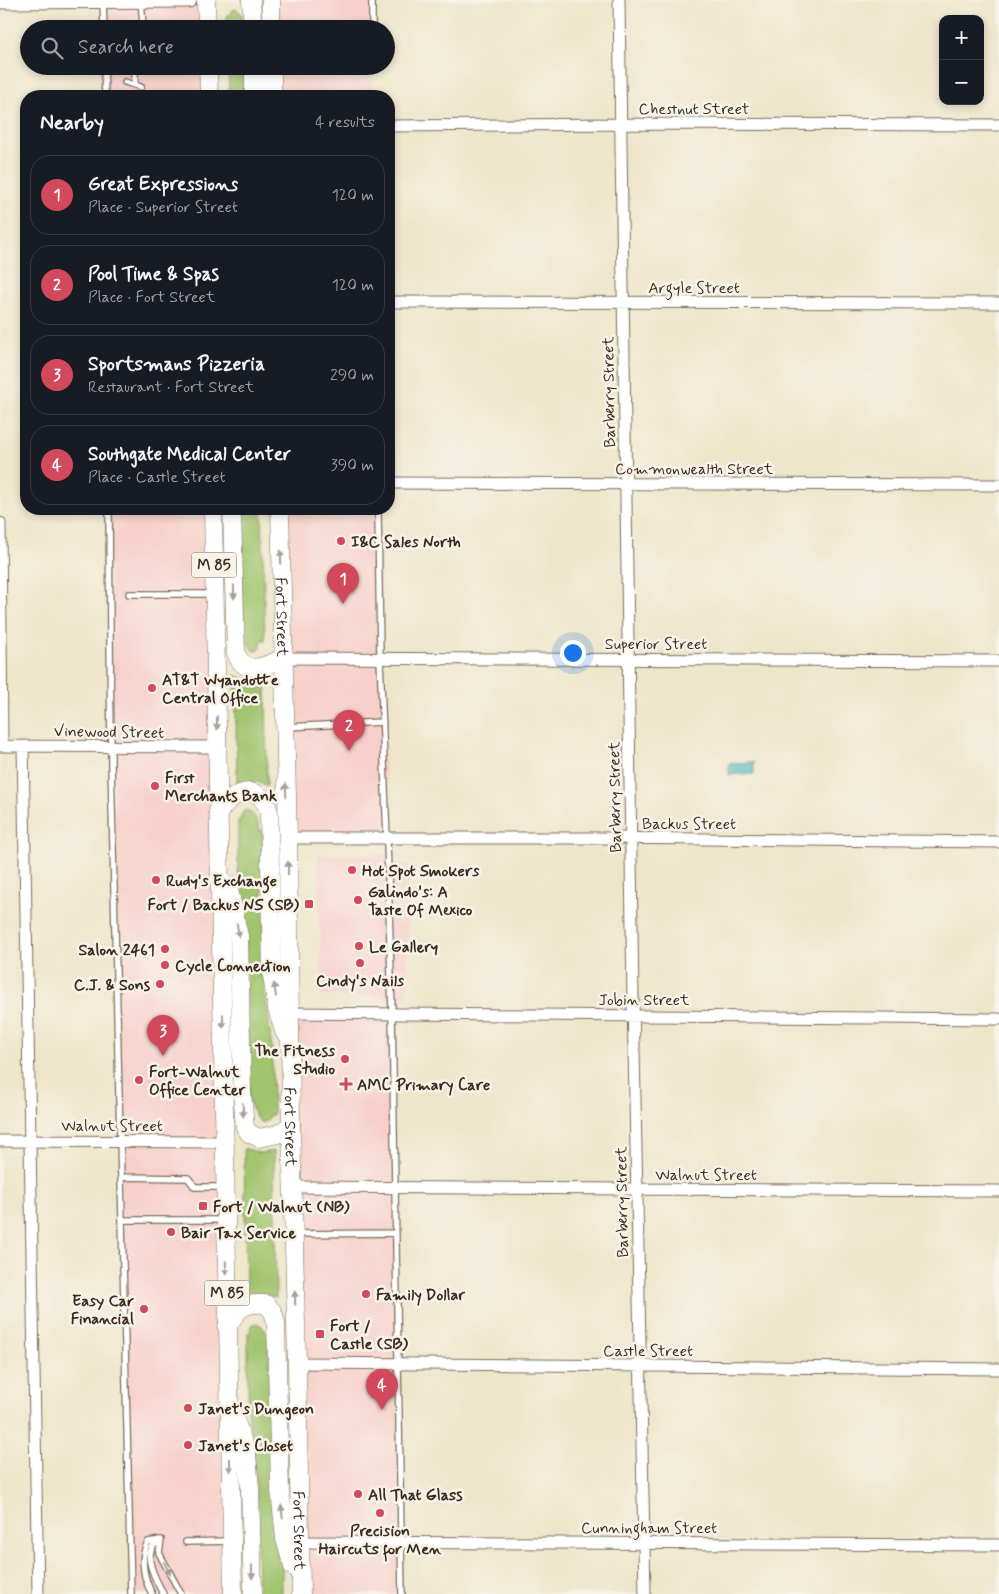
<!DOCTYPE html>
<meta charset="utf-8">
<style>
:root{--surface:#171b24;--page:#242831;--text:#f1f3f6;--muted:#9ea1a6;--line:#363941;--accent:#d1495b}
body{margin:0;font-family:Mynerve,sans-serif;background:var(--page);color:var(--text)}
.controls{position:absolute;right:15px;top:15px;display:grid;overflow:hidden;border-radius:10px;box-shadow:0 2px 8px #0003}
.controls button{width:45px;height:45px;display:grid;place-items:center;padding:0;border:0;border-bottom:1px solid var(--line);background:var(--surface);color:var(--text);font:25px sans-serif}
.you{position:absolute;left:572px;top:652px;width:18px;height:18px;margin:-12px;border:4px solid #fff;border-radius:50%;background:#1a73e8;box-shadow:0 0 0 8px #1a73e833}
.badge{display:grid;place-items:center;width:32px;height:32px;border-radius:50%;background:var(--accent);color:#fff;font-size:16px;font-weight:700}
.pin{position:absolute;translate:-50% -41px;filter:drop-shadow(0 1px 2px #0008)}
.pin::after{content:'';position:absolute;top:26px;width:18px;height:15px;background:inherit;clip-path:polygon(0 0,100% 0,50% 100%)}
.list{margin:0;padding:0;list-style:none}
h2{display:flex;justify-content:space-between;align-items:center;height:65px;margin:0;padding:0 20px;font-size:21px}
h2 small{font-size:16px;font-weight:400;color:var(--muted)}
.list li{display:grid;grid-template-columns:32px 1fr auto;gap:15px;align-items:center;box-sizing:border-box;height:80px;margin:0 10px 10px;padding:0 10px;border:1px solid var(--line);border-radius:20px}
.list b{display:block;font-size:19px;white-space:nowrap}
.list p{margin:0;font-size:16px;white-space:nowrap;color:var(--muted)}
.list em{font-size:16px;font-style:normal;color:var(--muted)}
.icon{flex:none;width:28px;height:28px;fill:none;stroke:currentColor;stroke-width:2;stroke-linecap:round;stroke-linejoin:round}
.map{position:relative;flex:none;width:999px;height:1594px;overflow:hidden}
.search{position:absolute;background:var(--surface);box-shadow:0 2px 8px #0003;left:20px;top:20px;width:375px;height:55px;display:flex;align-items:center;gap:12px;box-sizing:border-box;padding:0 18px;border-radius:28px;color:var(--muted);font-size:19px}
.panel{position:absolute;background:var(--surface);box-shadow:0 2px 8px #0003;left:20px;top:90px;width:375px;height:425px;border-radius:20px}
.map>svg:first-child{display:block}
.built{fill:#f7d0cb}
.green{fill:#a1c46e;stroke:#6e7746}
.water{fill:#44b3be;stroke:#406e6e}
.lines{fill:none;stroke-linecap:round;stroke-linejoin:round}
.lane-casing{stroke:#7a6c5b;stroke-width:8}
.street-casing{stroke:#7a6c5b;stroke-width:13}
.secondary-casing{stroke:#7a6c5b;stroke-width:17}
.primary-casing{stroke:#7a6c5b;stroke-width:19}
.lane{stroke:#fff;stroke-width:5.5}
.street{stroke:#fff;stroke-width:11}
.secondary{stroke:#fff;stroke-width:15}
.primary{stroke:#fff;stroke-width:18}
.oneway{fill:#a79f9a}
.poi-dot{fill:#d1495b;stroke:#f7f3e8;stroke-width:2}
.labels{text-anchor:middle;stroke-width:5;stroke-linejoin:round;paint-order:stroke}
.shield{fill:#f7f3e8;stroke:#73665b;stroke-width:1}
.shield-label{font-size:15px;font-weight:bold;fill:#3b2a1e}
.street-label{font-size:16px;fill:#3b2a1e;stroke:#f7f3e8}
.poi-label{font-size:16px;font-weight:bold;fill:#3b2a1e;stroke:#f7f3e8;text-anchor:start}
</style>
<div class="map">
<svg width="999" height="1594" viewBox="0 0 999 1594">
<rect width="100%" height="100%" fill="#f7f3e8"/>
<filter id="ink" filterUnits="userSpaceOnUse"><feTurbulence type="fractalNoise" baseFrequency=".02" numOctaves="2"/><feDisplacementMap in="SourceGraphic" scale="10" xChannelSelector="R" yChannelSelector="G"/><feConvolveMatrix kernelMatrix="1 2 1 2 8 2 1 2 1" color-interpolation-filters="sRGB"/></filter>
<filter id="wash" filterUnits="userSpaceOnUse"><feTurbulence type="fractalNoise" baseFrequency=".0096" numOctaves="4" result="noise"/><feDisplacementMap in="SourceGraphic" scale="20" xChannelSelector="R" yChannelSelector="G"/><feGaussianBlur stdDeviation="1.12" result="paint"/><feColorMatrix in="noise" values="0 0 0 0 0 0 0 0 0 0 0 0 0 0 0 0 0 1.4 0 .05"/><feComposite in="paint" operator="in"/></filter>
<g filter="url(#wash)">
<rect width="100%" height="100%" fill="#eee6cb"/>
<path class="built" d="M 0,0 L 206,0 L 207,29 L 104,29 L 103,1 Z
M 271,0 L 372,0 L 372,29 L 271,29 Z
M 104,66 L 208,66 L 209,96 L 105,96 Z
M 272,66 L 372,66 L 373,96 L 272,96 Z
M 109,509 L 213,509 L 233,1594 L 131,1594 L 120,1142 Z
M 280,509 L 378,509 L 387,839 L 288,838 Z
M 318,855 L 395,855 L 395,864 L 408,865 L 408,998 L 384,998 L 384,996 L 321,996 Z
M 290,1013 L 392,1013 L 402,1594 L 301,1594 Z"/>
<path class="green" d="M 236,9 L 241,13 L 244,28 L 247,29 L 228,29 L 227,15 L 230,15 L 233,10 Z
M 228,66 L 247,66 L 248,96 L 229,96 Z
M 238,509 L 262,509 L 265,640 L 262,640 L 260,648 L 257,651 L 253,650 L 246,642 L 244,635 Z
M 235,675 L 245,679 L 266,678 L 267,786 L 260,782 L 237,782 Z
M 246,810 C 254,812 258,822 260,830 L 262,830 L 264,978 L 272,1051 L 273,1115 L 269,1115 L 269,1118 L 263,1123 C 254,1120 252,1108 249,1100 L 246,946 L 238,870 L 238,820 L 240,820 L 243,812 Z
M 244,1148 L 260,1153 L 274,1151 L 276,1298 L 260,1293 L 246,1295 Z
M 256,1323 C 263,1325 265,1330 268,1336 L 274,1492 L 282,1569 L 282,1594 L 258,1594 L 256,1483 L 248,1410 L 248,1333 L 250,1333 L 252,1325 Z"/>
<path class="water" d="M 754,762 L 754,774 L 729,775 L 729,763 Z"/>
</g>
<g filter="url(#ink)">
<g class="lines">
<defs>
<path id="lane" d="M 141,0 L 143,25 L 142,29
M 372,0 L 372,26
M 103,1 L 104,29
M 104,66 L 105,96
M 135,66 L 135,85
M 125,82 L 141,87
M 109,509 L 111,764 L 131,1594
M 378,509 L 380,657 L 387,839 L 392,1013 L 402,1594
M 129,594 L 212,594
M 287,727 L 383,722
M 121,1177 L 188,1178 L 195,1187 L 223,1187
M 122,1220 L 225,1220
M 295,1234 L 395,1233
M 161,1540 L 159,1553 L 181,1594
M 159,1541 C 139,1553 156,1579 163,1594
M 186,1542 L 230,1541
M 152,1594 C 144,1579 139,1559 148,1542 L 161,1540"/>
<path id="street" d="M 619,0 L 633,1000 L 645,1594
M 389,126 L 621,124 L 999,125
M 389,302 L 999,303
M 389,483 L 999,485
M 0,523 L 2,746
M 283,658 L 999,661
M 0,746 L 217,747
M 23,746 L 38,1594
M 288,838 L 610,838 L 999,842
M 290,1013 L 999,1019
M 0,1141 L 224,1142
M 292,1187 L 999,1191
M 297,1363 L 999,1369
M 299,1542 L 999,1545"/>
<path id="secondary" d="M 0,1 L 189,0"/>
<g id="primary">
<path d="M 206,0 L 207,29"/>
<path d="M 251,0 L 253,29"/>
<path d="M 271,0 L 271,29"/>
<path d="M 208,66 L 209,96"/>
<path d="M 254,66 L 254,96"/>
<path d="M 272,66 L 272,96"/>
<path d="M 213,509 L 233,1594"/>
<path d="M 232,509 L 236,653 C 245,677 265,666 283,658"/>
<path id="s1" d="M 280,509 L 288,838 L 291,1125 L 297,1363 L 301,1594"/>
<path d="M 218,813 C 232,792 259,779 269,812 L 272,976 L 277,1009 L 284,1032"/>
<path d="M 228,885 L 239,936 L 242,1092 L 245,1127 L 249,1133 L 259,1138 L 278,1134 L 291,1125"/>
<path d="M 227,1327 C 238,1309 243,1302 266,1304 L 273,1312 L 276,1322 L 280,1491 L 285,1539 L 293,1567"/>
<path d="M 234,1416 L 247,1454 L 250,1489 L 253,1594"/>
</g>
</defs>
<use href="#lane" class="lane-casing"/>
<use href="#street" class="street-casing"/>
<use href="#secondary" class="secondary-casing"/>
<use href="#primary" class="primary-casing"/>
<use href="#lane" class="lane"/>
<use href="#street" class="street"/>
<use href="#secondary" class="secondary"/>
<use href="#primary" class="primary"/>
</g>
<defs><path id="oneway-solid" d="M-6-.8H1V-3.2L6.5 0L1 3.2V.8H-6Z" transform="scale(1.25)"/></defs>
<g class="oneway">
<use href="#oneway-solid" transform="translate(281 557) rotate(-91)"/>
<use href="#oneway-solid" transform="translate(234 592) rotate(89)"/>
<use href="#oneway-solid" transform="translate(217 723) rotate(89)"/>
<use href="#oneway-solid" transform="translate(286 790) rotate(-92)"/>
<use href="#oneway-solid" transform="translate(288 868) rotate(-90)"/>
<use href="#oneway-solid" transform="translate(238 930) rotate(79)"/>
<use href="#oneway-solid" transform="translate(275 990) rotate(-98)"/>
<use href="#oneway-solid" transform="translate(223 1021) rotate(89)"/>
<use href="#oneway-solid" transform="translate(243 1110) rotate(87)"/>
<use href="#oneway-solid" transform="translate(226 1268) rotate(89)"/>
<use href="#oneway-solid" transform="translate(295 1298) rotate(-92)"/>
<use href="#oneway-solid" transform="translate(230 1465) rotate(90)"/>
<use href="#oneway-solid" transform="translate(282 1512) rotate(-96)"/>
<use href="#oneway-solid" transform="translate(167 1568) rotate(61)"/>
<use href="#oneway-solid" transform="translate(252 1572) rotate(89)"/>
</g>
</g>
<g class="poi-dot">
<circle cx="341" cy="541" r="5"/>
<circle cx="152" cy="688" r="5"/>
<circle cx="155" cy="786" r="5"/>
<circle cx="352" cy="870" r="5"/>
<circle cx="156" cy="880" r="5"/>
<circle cx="358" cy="900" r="5"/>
<rect x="304" y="899" width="10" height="10" rx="2.5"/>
<circle cx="359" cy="946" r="5"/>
<circle cx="165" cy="949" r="5"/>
<circle cx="360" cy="963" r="5"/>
<circle cx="165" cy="965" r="5"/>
<circle cx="160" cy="984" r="5"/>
<circle cx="345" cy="1059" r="5"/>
<circle cx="139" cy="1080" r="5"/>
<path d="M343.5 1076.5h5v5h5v5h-5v5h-5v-5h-5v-5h5z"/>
<rect x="198" y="1201" width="10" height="10" rx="2.5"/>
<circle cx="171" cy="1232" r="5"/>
<circle cx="366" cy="1294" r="5"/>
<circle cx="144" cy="1309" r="5"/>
<rect x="315" y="1329" width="10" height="10" rx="2.5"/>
<circle cx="188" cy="1408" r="5"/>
<circle cx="188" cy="1445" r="5"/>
<circle cx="358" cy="1494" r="5"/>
<circle cx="380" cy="1513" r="5"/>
</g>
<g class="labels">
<g class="shield">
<rect x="191.5" y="552.5" width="45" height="25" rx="4"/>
<rect x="204.5" y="1280.5" width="45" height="25" rx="4"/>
</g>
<g class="shield-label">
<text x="214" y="570">M 85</text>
<text x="227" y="1298">M 85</text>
</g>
<g class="street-label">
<text x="694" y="114">Chestnut Street</text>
<text x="694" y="293">Argyle Street</text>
<text transform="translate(608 392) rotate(-91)" y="6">Barberry Street</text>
<text x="694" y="474">Commonwealth Street</text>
<text dy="6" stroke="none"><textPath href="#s1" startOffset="108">Fort Street</textPath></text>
<text x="656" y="649">Superior Street</text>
<text transform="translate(109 731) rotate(1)" y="6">Vinewood Street</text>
<text transform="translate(614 797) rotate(-91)" y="6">Barberry Street</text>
<text x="689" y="829">Backus Street</text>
<text x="644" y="1005">Jobin Street</text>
<text x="112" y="1131">Walnut Street</text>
<text dy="6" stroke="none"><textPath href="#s1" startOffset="618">Fort Street</textPath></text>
<text x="706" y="1180">Walnut Street</text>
<text transform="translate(621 1202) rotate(-91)" y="6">Barberry Street</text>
<text x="648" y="1356">Castle Street</text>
<text x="649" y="1533">Cunningham Street</text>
<text dy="6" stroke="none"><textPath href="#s1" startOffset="1022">Fort Street</textPath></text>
</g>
<g class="poi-label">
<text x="351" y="547">I&amp;C Sales North</text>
<text x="162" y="685">AT&amp;T Wyandotte<tspan x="162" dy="18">Central Office</tspan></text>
<text x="165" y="783">First<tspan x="165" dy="18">Merchants Bank</tspan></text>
<text x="362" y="876">Hot Spot Smokers</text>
<text x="166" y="886">Rudy's Exchange</text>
<text x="368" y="897">Galindo's: A<tspan x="368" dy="18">Taste Of Mexico</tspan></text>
<text x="299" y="910" text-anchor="end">Fort / Backus NS (SB)</text>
<text x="369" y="952">Le Gallery</text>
<text x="155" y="955" text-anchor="end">Salon 2461</text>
<text x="175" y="971">Cycle Connection</text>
<text x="360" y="986" text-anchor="middle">Cindy's Nails</text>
<text x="150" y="990" text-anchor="end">C.J. &amp; Sons</text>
<text x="335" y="1056" text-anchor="end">The Fitness<tspan x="335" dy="18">Studio</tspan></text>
<text x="149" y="1077">Fort-Walnut<tspan x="149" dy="18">Office Center</tspan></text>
<text x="357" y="1090">AMC Primary Care</text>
<text x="213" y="1212">Fort / Walnut (NB)</text>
<text x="181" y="1238">Bair Tax Service</text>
<text x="376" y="1300">Family Dollar</text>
<text x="134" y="1306" text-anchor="end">Easy Car<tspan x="134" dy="18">Financial</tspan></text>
<text x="330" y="1331">Fort /<tspan x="330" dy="18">Castle (SB)</tspan></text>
<text x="198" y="1414">Janet's Dungeon</text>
<text x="198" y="1451">Janet's Closet</text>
<text x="368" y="1500">All That Glass</text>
<text x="380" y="1536" text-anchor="middle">Precision<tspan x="380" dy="18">Haircuts for Men</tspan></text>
</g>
</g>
</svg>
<div class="controls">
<button>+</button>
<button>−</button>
</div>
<div class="you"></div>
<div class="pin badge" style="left:343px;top:604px">1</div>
<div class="pin badge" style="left:349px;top:751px">2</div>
<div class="pin badge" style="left:163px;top:1056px">3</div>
<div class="pin badge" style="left:382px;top:1410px">4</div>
<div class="search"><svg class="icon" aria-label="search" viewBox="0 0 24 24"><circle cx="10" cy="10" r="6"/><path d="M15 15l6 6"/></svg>Search here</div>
<section class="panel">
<h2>Nearby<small>4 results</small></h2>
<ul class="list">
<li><span class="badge">1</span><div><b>Great Expressions</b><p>Place · Superior Street</p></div><em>120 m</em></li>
<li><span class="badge">2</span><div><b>Pool Time &amp; Spas</b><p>Place · Fort Street</p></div><em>120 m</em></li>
<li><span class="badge">3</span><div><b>Sportsmans Pizzeria</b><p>Restaurant · Fort Street</p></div><em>290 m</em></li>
<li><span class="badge">4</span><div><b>Southgate Medical Center</b><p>Place · Castle Street</p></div><em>390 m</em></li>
</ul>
</section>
</div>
